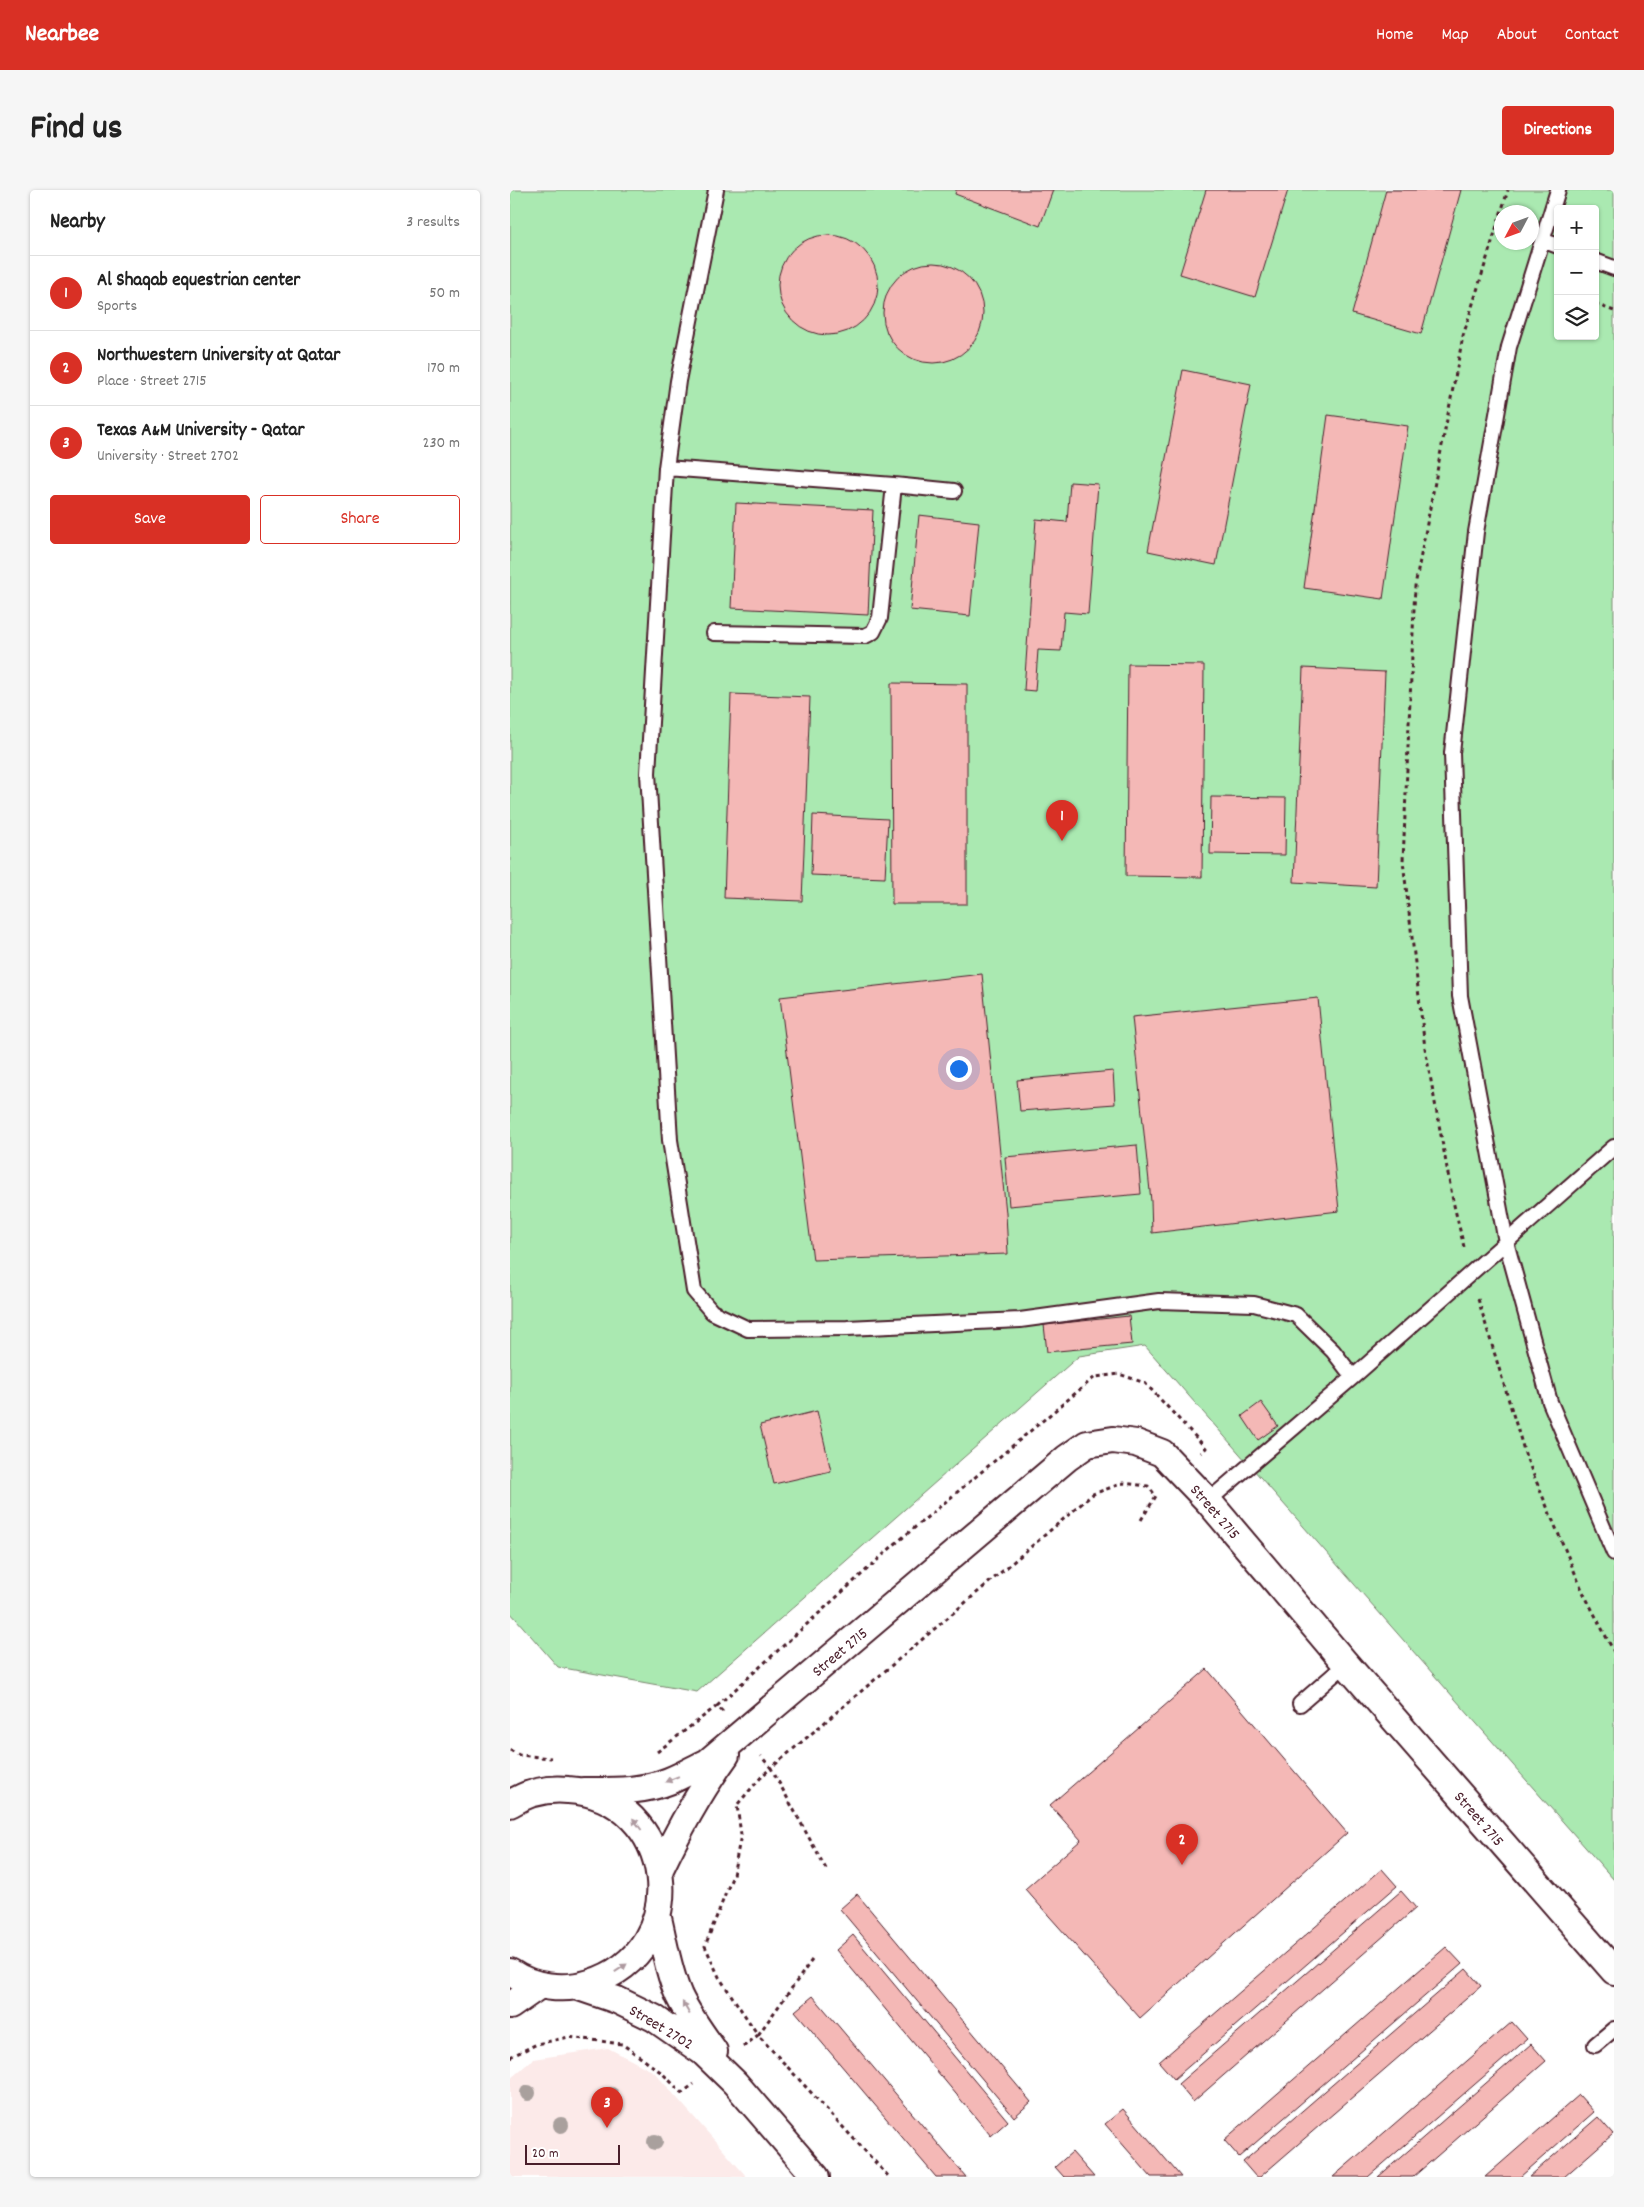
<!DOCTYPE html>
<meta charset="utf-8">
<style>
:root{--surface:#fff;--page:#f6f6f6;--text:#222;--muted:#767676;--line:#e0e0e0;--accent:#d93025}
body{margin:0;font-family:Dekko,sans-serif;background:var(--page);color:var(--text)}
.controls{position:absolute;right:15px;top:15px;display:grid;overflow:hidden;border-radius:5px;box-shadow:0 1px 4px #0004}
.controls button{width:45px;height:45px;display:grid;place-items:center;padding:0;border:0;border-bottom:1px solid var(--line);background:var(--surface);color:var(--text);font:25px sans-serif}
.compass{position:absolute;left:984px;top:15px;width:45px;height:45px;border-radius:50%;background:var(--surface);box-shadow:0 1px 4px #0004;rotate:229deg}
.scale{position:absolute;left:15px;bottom:12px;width:95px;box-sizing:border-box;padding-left:5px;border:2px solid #4a1f2b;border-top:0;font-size:14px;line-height:18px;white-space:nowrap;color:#4a1f2b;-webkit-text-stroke:4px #fff;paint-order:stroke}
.you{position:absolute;left:448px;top:878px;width:18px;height:18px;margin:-12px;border:4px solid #fff;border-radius:50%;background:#1a73e8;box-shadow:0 0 0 8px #1a73e833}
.badge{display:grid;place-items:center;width:32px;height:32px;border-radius:50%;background:var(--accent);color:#fff;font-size:16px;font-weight:700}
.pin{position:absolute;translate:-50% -41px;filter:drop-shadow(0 1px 2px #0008)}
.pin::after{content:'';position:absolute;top:26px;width:18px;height:15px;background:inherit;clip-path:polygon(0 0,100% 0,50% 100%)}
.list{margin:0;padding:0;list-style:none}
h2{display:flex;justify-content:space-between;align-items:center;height:65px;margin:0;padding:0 20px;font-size:21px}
h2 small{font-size:16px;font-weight:400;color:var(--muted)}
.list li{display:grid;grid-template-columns:32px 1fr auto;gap:15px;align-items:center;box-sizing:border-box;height:75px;padding:0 20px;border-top:1px solid var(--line)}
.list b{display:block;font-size:19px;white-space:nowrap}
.list p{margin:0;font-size:16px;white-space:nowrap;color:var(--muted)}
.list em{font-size:16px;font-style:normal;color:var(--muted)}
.actions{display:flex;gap:10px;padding:15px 20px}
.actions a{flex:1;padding:11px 0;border:1px solid var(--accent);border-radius:5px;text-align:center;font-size:18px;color:var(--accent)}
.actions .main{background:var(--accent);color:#fff}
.icon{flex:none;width:28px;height:28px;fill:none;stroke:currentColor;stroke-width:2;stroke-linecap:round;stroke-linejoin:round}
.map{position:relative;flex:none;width:1104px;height:1987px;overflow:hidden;border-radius:5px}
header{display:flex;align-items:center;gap:30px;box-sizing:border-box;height:70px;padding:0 25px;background:var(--accent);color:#fff}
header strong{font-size:24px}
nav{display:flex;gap:28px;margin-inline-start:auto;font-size:18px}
.intro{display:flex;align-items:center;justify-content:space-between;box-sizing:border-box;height:120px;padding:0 30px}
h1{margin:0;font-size:35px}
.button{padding:12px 22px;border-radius:5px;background:var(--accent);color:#fff;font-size:18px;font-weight:700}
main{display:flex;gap:30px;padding:0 30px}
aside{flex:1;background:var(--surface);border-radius:5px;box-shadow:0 1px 4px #0004}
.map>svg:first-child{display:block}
.built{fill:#fceae9}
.green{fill:#aae9b1;stroke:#7a846e;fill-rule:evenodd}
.building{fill:#f4b8b6;stroke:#4a1f2b}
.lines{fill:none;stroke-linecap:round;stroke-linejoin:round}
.service-casing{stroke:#4a1f2b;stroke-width:18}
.minor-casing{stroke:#4a1f2b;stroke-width:30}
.path{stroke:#4a1f2b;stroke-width:3;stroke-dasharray:4 4;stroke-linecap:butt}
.service{stroke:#fff;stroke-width:14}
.minor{stroke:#fff;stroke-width:26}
.tree{fill:#a9a09d}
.oneway{fill:#ae9aa0}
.labels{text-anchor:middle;stroke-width:4;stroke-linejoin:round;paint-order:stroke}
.street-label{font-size:16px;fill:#4a1f2b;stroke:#fff}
</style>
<header>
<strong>Nearbee</strong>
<nav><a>Home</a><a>Map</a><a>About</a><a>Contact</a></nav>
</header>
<div class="intro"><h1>Find us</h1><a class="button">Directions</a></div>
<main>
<aside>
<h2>Nearby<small>3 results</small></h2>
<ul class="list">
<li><span class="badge">1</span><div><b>Al Shaqab equestrian center</b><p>Sports</p></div><em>50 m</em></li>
<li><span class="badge">2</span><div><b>Northwestern University at Qatar</b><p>Place · Street 2715</p></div><em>170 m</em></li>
<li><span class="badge">3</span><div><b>Texas A&amp;M University - Qatar</b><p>University · Street 2702</p></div><em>230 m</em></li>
</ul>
<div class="actions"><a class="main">Save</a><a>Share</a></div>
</aside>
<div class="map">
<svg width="1104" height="1987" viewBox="0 0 1104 1987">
<rect width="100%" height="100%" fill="#fff"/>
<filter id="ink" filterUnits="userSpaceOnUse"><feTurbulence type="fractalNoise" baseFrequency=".02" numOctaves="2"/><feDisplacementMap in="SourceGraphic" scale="10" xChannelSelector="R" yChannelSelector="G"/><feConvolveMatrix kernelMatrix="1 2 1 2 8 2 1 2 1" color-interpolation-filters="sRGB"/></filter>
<g filter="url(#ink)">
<path class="built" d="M 98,1858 L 144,1882 L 237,1987 L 0,1987 L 0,1889 L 23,1869 Z"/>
<path class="green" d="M 0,0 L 1104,0 L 1104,1690 L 635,1156 L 569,1166 L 187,1502 L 48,1477 L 0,1422 ZM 1048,19 L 1085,19 L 1085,146 L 1048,146 ZM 992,22 L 1022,22 L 1022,52 L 992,52 Z"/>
<path class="building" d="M 446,0 L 543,0 L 530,36 L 445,4 Z
M 696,0 L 778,0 L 745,107 L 670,84 Z
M 876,0 L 951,0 L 911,144 L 842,124 Z
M268 95a50 50 0 1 1 100 0a50 50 0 1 1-100 0Z
M373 123a50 50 0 1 1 100 0a50 50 0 1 1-100 0Z
M 673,180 L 741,194 L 706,375 L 638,361 Z
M 818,225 L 898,236 L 873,409 L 794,398 Z
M 560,292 L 588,294 L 578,424 L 554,422 L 551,461 L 528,460 L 525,501 L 514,500 L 526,329 L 557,332 Z
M 226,313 L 363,320 L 358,425 L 221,418 Z
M 409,325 L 469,332 L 460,426 L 400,420 Z
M 618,474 L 694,475 L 692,687 L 616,686 Z
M 793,478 L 875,482 L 866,697 L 784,692 Z
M 381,493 L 457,494 L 457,714 L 382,714 Z
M 221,504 L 300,507 L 292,711 L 214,708 Z
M 701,607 L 776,608 L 775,665 L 700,664 Z
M 303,625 L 378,629 L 375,688 L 301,685 Z
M 472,784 L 496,1023 L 498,1064 L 303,1070 L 270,807 Z
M 808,808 L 829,1021 L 642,1043 L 641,1011 L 622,827 Z
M 603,881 L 605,914 L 510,921 L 507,890 Z
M 627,955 L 631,1004 L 499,1016 L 495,967 Z
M 619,1126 L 622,1154 L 537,1162 L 534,1135 Z
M 751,1212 L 768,1236 L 748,1250 L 732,1226 Z
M 307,1221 L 321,1281 L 264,1294 L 250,1235 Z
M 697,1479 L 837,1643 L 630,1828 L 515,1699 L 571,1650 L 540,1615 Z
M 872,1679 L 887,1696 L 664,1889 L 649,1872 Z
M 891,1701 L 906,1718 L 683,1912 L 668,1894 Z
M 347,1704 L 521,1912 L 504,1927 L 330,1719 Z
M 343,1745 L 498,1931 L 481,1946 L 326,1760 Z
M 936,1757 L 952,1774 L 729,1967 L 714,1950 Z
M 956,1779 L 971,1796 L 750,1987 L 746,1987 L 733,1972 Z
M 303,1806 L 456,1987 L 426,1987 L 285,1821 Z
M 1002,1832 L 1017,1849 L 858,1987 L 823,1987 Z
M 1021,1854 L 1036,1871 L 903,1987 L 868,1987 Z
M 1069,1905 L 1084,1922 L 1010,1987 L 975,1987 Z
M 613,1919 L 671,1987 L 641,1987 L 595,1934 Z
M 1088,1927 L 1103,1944 L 1054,1987 L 1019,1987 Z
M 562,1962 L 584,1987 L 554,1987 L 545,1977 Z"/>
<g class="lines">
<defs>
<path id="service" d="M 206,0 L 168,191 L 156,278 L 138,583 L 160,950 L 184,1101 L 202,1122 L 238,1139 L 337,1138 L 510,1130 L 649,1111 L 744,1114 L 786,1125 L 823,1161 L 843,1187
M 1048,0 L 999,157 L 966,342 L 942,563 L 950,806 L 996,1052 L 1040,1212 L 1104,1363
M 1032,50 L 1048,56
M 1085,71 L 1104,78
M 156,278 L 384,295 L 444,301
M 204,443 L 355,446 L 363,442 L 370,428 L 384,295
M 698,1311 L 843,1187 L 1104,957
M 790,1514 L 836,1474
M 1085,1855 L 1104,1839"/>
<path id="minor" d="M 73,1601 C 102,1601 132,1602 159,1591 C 172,1586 185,1578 198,1572 L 557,1268 L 577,1254 L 603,1250 L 626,1253 L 652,1263 L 698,1311 L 836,1474 L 1104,1781
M 0,1614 C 17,1603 37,1598 58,1600 C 167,1607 186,1760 80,1793 C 54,1801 23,1798 0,1782
M 150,1679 C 169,1639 190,1601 216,1565
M 148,1728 C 154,1753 158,1781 169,1806 C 178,1825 191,1843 204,1861
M 69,1797 L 107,1810 L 144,1828 L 193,1862 L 225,1893 L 306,1987
M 0,1816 L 30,1795"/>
</defs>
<use href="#service" class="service-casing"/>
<use href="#minor" class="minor-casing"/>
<path class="path" d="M 1085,114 L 1104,121
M 954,1057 L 943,1011 L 915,858 L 893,671 L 905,396 L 953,146 L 998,0
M 968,1109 L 1016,1267 L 1073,1402 L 1104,1462
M 207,1516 L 385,1354 L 585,1187 L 609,1184 L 635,1193 L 696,1258 L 691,1263
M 0,1560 L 9,1565 L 41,1568
M 147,1562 L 207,1516 L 213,1522
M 316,1679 L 261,1578 L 583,1304 L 613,1293 L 638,1296 L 646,1306 L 631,1330
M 302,1770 L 248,1845 L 379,1987
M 233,1857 L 248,1845 L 209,1787 L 195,1756 L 223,1685 L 231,1645 L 227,1615 L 253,1585 L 261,1578 L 251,1566
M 0,1867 L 27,1854 L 59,1847 L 112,1854 L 152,1883 L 172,1903 L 184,1894"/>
<use href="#service" class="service"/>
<use href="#minor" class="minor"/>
</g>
<g class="tree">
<circle cx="18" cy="1903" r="8"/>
<circle cx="101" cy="1905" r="8"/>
<circle cx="51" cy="1935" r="8"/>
<circle cx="145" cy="1952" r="8"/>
</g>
<defs><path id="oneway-solid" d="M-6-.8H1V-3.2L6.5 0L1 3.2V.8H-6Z" transform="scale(1.25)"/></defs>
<g class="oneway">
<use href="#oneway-solid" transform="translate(162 1589) rotate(157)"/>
<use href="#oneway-solid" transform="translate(127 1634) rotate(-127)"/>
<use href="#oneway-solid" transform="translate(111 1778) rotate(-34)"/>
<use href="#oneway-solid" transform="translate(176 1818) rotate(-120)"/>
</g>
</g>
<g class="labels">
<g class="street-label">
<text transform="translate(706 1321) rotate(49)" y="6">Street 2715</text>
<text transform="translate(329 1461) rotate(-40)" y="6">Street 2715</text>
<text transform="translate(970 1628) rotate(49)" y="6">Street 2715</text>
<text transform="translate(152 1836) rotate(31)" y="6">Street 2702</text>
</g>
</g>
</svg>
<div class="controls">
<button>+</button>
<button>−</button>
<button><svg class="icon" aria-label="layers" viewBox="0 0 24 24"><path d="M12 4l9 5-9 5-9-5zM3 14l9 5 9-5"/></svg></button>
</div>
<svg class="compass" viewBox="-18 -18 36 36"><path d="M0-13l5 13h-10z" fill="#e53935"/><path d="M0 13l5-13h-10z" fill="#767676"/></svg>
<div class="scale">20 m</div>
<div class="you"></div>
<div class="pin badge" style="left:552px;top:651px">1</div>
<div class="pin badge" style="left:672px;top:1675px">2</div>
<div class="pin badge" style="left:97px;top:1938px">3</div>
</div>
</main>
